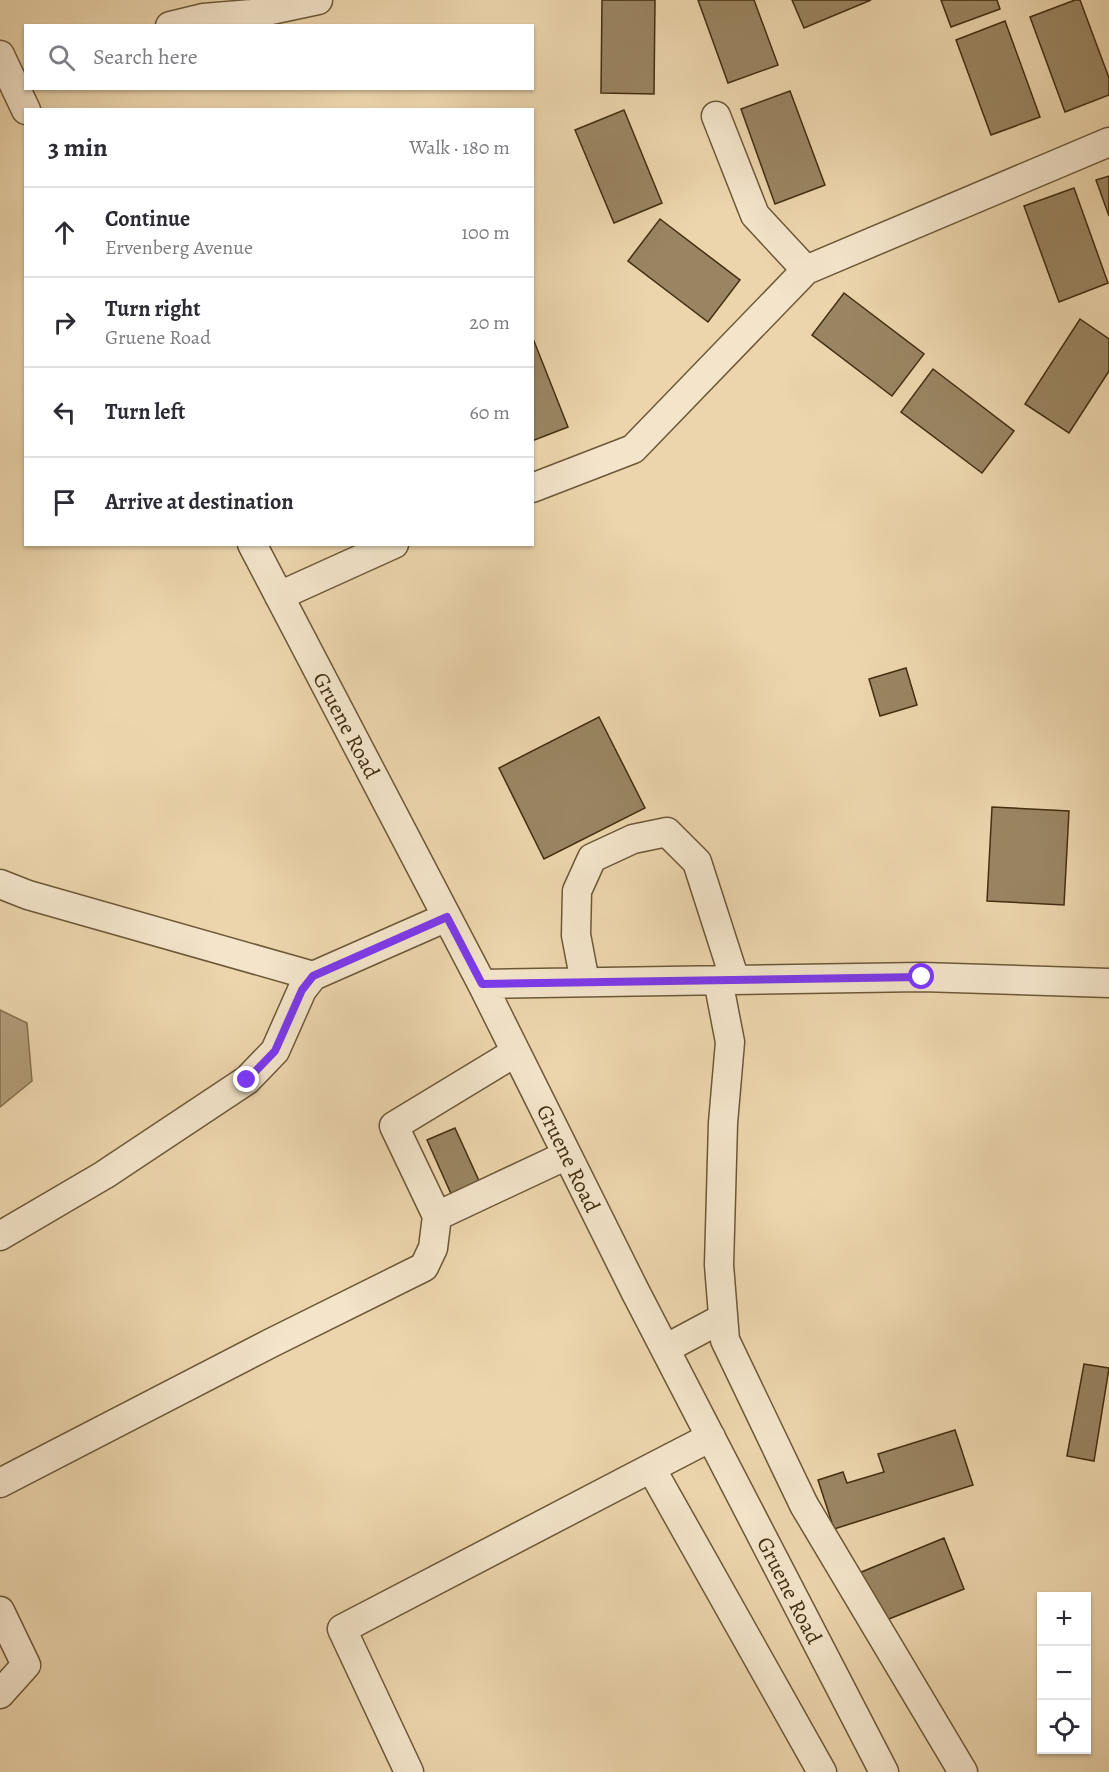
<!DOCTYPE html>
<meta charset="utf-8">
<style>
:root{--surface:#fff;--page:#f2f2f3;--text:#2b2b33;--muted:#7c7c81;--line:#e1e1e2}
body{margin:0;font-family:Alegreya,serif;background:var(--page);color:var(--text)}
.controls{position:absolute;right:18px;bottom:18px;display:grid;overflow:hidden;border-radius:0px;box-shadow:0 2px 4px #0004}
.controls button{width:54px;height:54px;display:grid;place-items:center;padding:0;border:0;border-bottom:2px solid var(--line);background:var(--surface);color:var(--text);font:30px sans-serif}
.stop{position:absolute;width:18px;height:18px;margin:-14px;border:4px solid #7c3aed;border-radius:50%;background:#fff}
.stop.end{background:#7c3aed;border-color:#fff;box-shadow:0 2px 6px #0008}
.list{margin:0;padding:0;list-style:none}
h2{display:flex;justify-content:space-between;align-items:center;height:78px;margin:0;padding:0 24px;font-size:26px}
h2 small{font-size:20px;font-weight:400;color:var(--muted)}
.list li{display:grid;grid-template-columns:39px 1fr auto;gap:18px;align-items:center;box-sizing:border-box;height:90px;padding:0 24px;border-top:2px solid var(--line)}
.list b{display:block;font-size:22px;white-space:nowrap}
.list p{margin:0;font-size:20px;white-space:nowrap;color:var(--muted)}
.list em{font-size:20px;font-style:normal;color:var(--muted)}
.icon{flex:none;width:33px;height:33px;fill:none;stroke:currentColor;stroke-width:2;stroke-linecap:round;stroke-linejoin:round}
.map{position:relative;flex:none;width:1109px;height:1772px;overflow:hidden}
.search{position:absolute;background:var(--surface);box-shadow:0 2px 4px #0004;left:24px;top:24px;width:510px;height:66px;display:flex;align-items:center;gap:15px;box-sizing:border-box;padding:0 21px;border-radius:0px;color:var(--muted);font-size:22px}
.panel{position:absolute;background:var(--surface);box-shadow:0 2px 4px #0004;left:24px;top:108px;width:510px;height:438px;border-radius:0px}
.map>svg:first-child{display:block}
.water{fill:#b29c78;stroke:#85704e;stroke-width:1.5}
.building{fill:#9a8562;stroke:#422e10;stroke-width:1.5}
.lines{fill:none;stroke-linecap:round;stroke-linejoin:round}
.minor-casing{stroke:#6c5837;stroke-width:31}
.minor{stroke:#f3e4ca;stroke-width:28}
.route{stroke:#7c3aed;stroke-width:8}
.labels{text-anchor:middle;stroke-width:5;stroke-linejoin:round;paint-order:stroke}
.street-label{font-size:22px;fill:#422e10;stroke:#f3e4ca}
</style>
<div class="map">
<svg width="1109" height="1772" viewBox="0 0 1109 1772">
<rect width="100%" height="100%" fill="#ecd5ad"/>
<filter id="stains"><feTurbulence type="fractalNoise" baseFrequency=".00333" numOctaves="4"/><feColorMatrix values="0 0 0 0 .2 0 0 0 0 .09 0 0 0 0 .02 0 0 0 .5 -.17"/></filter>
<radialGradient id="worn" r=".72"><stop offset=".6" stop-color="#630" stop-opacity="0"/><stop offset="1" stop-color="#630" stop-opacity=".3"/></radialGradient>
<path class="water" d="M 0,1010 L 27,1023 L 32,1081 L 0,1107 Z"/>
<path class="building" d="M 602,0 L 655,0 L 654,94 L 601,93 Z
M 698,0 L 754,0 L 778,65 L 728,83 Z
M 792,0 L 871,0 L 804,28 Z
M 941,0 L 997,0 L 1000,9 L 951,27 Z
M 1075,0 L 1080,0 L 1109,78 L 1109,95 L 1065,112 L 1030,17 Z
M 1005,21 L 1040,117 L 991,135 L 956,40 Z
M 790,91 L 825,185 L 775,204 L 741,109 Z
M 624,110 L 662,203 L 614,223 L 575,130 Z
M 1109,176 L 1109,216 L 1096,180 Z
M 1074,188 L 1108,283 L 1059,302 L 1024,206 Z
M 660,219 L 740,280 L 708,322 L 628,261 Z
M 844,293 L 924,354 L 892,396 L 812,335 Z
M 1080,319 L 1109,339 L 1109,371 L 1069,433 L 1025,404 Z
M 532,336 L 568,427 L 532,441 Z
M 933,369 L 1014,431 L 982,473 L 901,412 Z
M 906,668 L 917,705 L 880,716 L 869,679 Z
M 599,717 L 645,808 L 544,859 L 499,768 Z
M 992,807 L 1069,811 L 1064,905 L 987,901 Z
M 455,1128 L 480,1183 L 452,1196 L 427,1140 Z
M 1084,1364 L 1109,1368 L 1094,1461 L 1067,1456 Z
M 955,1430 L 973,1485 L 834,1529 L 818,1480 L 843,1472 L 847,1483 L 884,1472 L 878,1454 Z
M 944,1538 L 964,1589 L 879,1623 L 859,1573 Z"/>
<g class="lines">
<defs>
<path id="minor" d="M 170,26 L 203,18 L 252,14 L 318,0
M 0,55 L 26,110
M 716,116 L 755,215 L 806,270
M 532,488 L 633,449 L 806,270 L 1109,142
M 252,544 L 482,984 L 635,1291 L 884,1772
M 279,596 L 394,544
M 0,884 L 28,895 L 313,976
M 718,980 L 730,1042 L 723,1123 L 719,1265 L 725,1340 L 804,1505 L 963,1772
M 585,982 L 576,935 L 577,891 L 592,858 L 633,839 L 667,832 L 697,862 L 735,980
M 482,984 L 922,977 L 1109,983
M 516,1052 L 394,1126 L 437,1216 L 567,1155
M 0,1236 L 104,1175 L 247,1080 L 275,1051 L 302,990 L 313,976 L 447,917
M 665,1349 L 723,1318
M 711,1437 L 651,1468 L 822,1772
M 0,1483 L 271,1343 L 424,1267 L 433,1248 L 437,1216
M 0,1611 L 26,1665 L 0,1694
M 409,1772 L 342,1629 L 651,1468"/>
</defs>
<use href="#minor" class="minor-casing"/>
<use href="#minor" class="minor"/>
</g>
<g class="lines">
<path class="route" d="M 247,1080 L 275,1051 L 302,990 L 313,976 L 447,917 L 482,984 L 922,977"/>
</g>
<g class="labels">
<g class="street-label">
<text transform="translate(347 725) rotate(62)" y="8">Gruene Road</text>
<text transform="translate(569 1158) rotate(64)" y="8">Gruene Road</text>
<text transform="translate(790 1590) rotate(63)" y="8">Gruene Road</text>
</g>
</g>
<rect width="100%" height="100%" filter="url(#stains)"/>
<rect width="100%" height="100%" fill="url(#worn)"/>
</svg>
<div class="controls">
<button>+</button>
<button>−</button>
<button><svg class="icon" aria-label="locate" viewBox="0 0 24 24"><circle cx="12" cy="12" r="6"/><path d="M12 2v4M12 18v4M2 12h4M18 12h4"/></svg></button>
</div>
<div class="stop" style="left:922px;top:977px"></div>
<div class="stop end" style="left:247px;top:1080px"></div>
<div class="search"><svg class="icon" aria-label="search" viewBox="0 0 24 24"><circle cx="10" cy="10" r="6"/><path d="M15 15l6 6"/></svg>Search here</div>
<section class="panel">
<h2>3 min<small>Walk · 180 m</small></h2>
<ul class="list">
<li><svg class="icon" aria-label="ahead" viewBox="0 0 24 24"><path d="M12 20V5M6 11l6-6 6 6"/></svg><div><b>Continue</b><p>Ervenberg Avenue</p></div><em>100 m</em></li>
<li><svg class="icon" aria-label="right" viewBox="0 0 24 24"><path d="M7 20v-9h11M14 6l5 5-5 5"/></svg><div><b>Turn right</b><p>Gruene Road</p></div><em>20 m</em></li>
<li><svg class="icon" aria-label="left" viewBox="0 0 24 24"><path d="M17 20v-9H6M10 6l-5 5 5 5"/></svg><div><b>Turn left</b></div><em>60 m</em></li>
<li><svg class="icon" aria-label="arrive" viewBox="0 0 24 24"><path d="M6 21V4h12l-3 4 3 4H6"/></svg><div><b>Arrive at destination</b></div></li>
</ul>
</section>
</div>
